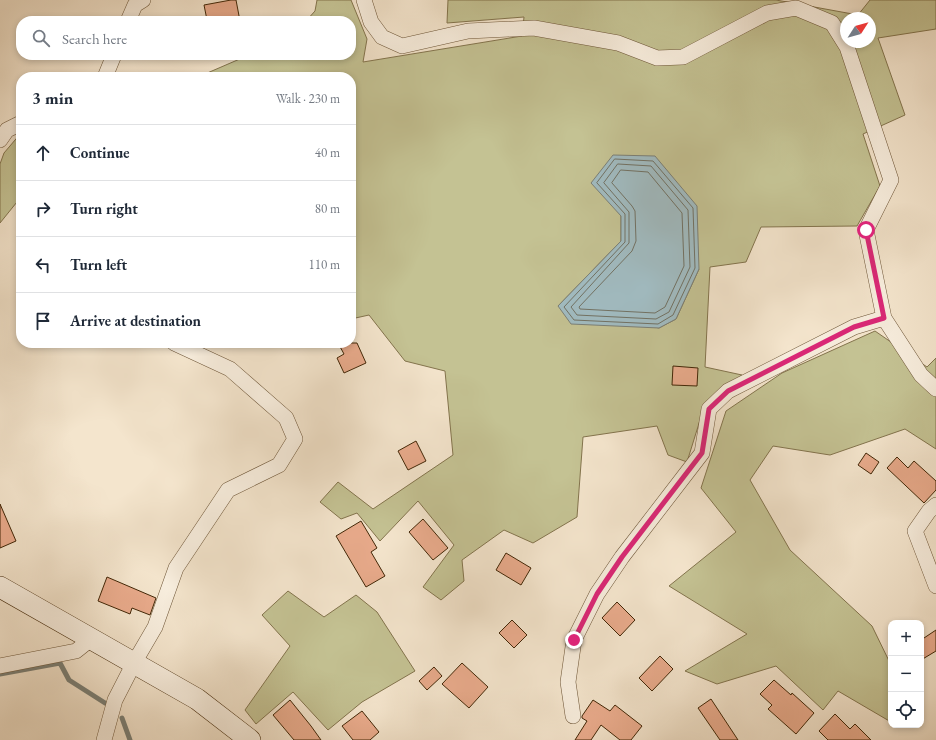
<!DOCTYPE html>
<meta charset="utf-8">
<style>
:root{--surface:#fff;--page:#f6f6f7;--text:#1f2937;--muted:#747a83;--line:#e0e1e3}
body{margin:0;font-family:"EB Garamond",serif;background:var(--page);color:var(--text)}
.controls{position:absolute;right:12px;bottom:12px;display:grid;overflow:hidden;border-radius:8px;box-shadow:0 2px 6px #0003}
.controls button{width:36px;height:36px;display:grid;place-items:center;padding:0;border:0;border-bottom:1px solid var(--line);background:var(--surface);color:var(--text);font:20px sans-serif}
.compass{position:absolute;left:840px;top:12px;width:36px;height:36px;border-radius:50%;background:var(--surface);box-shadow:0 2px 6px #0003;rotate:54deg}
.stop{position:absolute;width:12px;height:12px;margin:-9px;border:3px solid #db2777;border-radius:50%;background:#fff}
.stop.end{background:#db2777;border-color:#fff;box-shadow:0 1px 4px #0008}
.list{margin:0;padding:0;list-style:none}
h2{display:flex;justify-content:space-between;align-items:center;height:52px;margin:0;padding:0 16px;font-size:17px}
h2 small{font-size:13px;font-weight:400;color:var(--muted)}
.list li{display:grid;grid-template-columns:26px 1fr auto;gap:12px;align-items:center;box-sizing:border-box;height:56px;padding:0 16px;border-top:1px solid var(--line)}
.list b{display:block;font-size:15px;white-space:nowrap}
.list em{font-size:13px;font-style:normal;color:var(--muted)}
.icon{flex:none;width:22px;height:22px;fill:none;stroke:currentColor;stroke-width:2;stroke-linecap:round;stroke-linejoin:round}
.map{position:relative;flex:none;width:936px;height:740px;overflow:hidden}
.search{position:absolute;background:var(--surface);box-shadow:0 2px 6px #0003;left:16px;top:16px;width:340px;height:44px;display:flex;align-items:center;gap:10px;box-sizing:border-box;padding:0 14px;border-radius:16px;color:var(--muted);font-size:15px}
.panel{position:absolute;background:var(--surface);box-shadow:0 2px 6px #0003;left:16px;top:72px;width:340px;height:276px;border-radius:16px}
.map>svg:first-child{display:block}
.green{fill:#c4c293;stroke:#83744d;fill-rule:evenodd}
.water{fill:#a1bcc2;stroke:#7b8077}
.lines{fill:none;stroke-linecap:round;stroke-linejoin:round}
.shore{stroke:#727264;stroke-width:1}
.stream{stroke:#7b8077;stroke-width:5}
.building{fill:#e9ab8c;stroke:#422707}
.street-casing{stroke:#6e5638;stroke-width:16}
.secondary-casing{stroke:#422707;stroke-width:22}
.street{stroke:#f8eede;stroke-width:15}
.secondary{stroke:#f8eede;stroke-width:21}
.route{stroke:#db2777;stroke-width:5}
</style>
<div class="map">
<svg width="936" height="740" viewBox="0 0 936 740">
<rect width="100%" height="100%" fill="#f4e5cd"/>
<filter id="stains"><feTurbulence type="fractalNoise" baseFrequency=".005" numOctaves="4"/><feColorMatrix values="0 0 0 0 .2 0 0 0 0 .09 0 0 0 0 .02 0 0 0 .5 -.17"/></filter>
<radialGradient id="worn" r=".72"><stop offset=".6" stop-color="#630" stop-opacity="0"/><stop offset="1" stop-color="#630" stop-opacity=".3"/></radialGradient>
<path class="green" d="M 317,0 L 351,0 L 367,39 L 363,62 L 522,36 L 524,17 L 447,23 L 448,0 L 776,0 L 858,15 L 870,0 L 936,0 L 936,29 L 878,38 L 905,115 L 863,134 L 880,186 L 857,226 L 761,227 L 746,262 L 710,267 L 705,367 L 742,375 L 705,404 L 687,462 L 668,455 L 657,426 L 583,437 L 577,517 L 533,543 L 504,530 L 462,560 L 464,581 L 441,600 L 423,587 L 454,545 L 418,501 L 380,541 L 357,513 L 341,519 L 320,502 L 338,482 L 373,509 L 453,455 L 445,371 L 405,361 L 369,315 L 351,319 L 351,77 L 198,77 L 249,55 L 351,55 L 351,21 L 306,21 L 315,11 ZM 846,18 L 870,18 L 870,42 L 846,42 ZM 621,216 L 699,269 L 676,319 L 659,328 L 558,306 L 621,241 Z
M 21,133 L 19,175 L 21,181 L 21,197 L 0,223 L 0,164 L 4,153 Z
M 875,331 L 927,367 L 936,358 L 936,449 L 905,429 L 830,455 L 773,446 L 750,480 L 790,550 L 872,626 L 891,665 L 891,722 L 838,691 L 823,710 L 776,666 L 717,684 L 685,671 L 747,634 L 669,586 L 736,532 L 701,488 L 726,411 L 782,373 Z
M 288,591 L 324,617 L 356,595 L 377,612 L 415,671 L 362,702 L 328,730 L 293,692 L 256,724 L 245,710 L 290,646 L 262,615 Z"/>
<path class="water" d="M 613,155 L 655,156 L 697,206 L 699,269 L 676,319 L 659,328 L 571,324 L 558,306 L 621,241 L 621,216 L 591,183 Z"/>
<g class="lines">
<path class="shore" d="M 615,159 L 653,161 L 693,208 L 695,268 L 673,315 L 658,324 L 574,320 L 564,307 L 625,242 L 625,214 L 597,183 Z
M 618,164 L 651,166 L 688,210 L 690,267 L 669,312 L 656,319 L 577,315 L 571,307 L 629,243 L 629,212 L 604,183 Z
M 621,170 L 648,172 L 682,213 L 684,266 L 665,307 L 655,313 L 580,309 L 579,307 L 632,251 L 636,241 L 635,211 L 632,206 L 612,183 Z"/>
<path class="stream" d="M 0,674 L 60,663 L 69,680 L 105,703
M 122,718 L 130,740"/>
</g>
<path class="building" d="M 231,0 L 236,0 L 240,21 L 219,21 L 218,18 L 207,20 L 204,5 Z
M 338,343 L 357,343 L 366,363 L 344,373 L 337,358 L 344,354 Z
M 673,366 L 698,368 L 697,386 L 672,385 Z
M 416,441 L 426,461 L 408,470 L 398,451 Z
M 866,453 L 879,462 L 871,474 L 858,465 Z
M 897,457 L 908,468 L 914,461 L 936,481 L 936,490 L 924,503 L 887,468 Z
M 0,504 L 16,541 L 0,548 Z
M 423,519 L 448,548 L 433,560 L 409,532 Z
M 361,521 L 377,548 L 371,552 L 385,576 L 366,587 L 336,536 Z
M 506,553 L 531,568 L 521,585 L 496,570 Z
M 107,577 L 156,598 L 150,615 L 132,608 L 130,614 L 98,601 Z
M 617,602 L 635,620 L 620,636 L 602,618 Z
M 512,620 L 527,635 L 514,648 L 499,633 Z
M 936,630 L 936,651 L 921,660 L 921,640 Z
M 660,656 L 673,669 L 652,691 L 639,678 Z
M 462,663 L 488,687 L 469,708 L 442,684 Z
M 434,667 L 442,676 L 427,690 L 419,681 Z
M 774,680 L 791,695 L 792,693 L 814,713 L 796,734 L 768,709 L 772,705 L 760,694 Z
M 711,699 L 738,740 L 720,740 L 698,708 Z
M 290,700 L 311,726 L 321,740 L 294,740 L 273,715 Z
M 593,700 L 610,711 L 615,705 L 642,726 L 631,740 L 620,740 L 601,725 L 591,740 L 575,740 L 587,721 L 582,718 L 582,716 Z
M 362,711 L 379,732 L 370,740 L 353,740 L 342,726 Z
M 835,714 L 850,729 L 855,724 L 871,740 L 828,740 L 819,731 Z"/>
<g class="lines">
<defs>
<path id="street" d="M 364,0 L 371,22 L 382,37 L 402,46 L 468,31 L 534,28 L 618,43 L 657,58 L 683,57 L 767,13 L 796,8 L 832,23 L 847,47 L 891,180 L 866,230 L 884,318 L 921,375 L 936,389
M 128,21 L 135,5 L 143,0
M 105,77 L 114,55
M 0,140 L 7,130 L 21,123
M 936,505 L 929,511 L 915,531 L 936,586
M 0,666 L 76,651 L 91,639
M 573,716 L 568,682 L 574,640 L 597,594 L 622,557 L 702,453 L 709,409 L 728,391 L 854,327 L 884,318
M 104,740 L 115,700 L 134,663 L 155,627 L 176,568 L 228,490 L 279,465 L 295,439 L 286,418 L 230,369 L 174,343"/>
<path id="secondary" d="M 0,587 L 197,699 L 250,740"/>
</defs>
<use href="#street" class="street-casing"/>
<use href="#secondary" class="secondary-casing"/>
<use href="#street" class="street"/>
<use href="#secondary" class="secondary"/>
</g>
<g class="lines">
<path class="route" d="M 574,640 L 597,594 L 622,557 L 702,453 L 709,409 L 728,391 L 854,327 L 884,318 L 866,230"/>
</g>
<rect width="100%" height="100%" filter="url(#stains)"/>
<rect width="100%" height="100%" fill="url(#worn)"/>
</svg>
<div class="controls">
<button>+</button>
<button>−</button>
<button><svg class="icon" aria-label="locate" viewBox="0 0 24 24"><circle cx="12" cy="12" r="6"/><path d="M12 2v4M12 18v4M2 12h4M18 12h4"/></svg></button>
</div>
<svg class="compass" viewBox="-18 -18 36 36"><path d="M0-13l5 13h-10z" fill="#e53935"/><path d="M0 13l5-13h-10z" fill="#747a83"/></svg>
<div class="stop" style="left:866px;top:230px"></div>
<div class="stop end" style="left:574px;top:640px"></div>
<div class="search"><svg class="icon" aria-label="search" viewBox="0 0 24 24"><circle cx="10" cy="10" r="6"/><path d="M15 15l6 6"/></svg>Search here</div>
<section class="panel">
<h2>3 min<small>Walk · 230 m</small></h2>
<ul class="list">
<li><svg class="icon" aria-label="ahead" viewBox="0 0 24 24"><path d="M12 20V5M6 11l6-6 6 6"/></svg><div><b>Continue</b></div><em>40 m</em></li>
<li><svg class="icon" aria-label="right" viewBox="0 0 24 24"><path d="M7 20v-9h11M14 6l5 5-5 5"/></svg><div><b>Turn right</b></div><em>80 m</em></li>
<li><svg class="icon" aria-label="left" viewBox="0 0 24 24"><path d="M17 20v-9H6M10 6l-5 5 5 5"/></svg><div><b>Turn left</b></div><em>110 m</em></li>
<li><svg class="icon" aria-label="arrive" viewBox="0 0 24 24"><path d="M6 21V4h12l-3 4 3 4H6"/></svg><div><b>Arrive at destination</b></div></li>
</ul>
</section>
</div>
